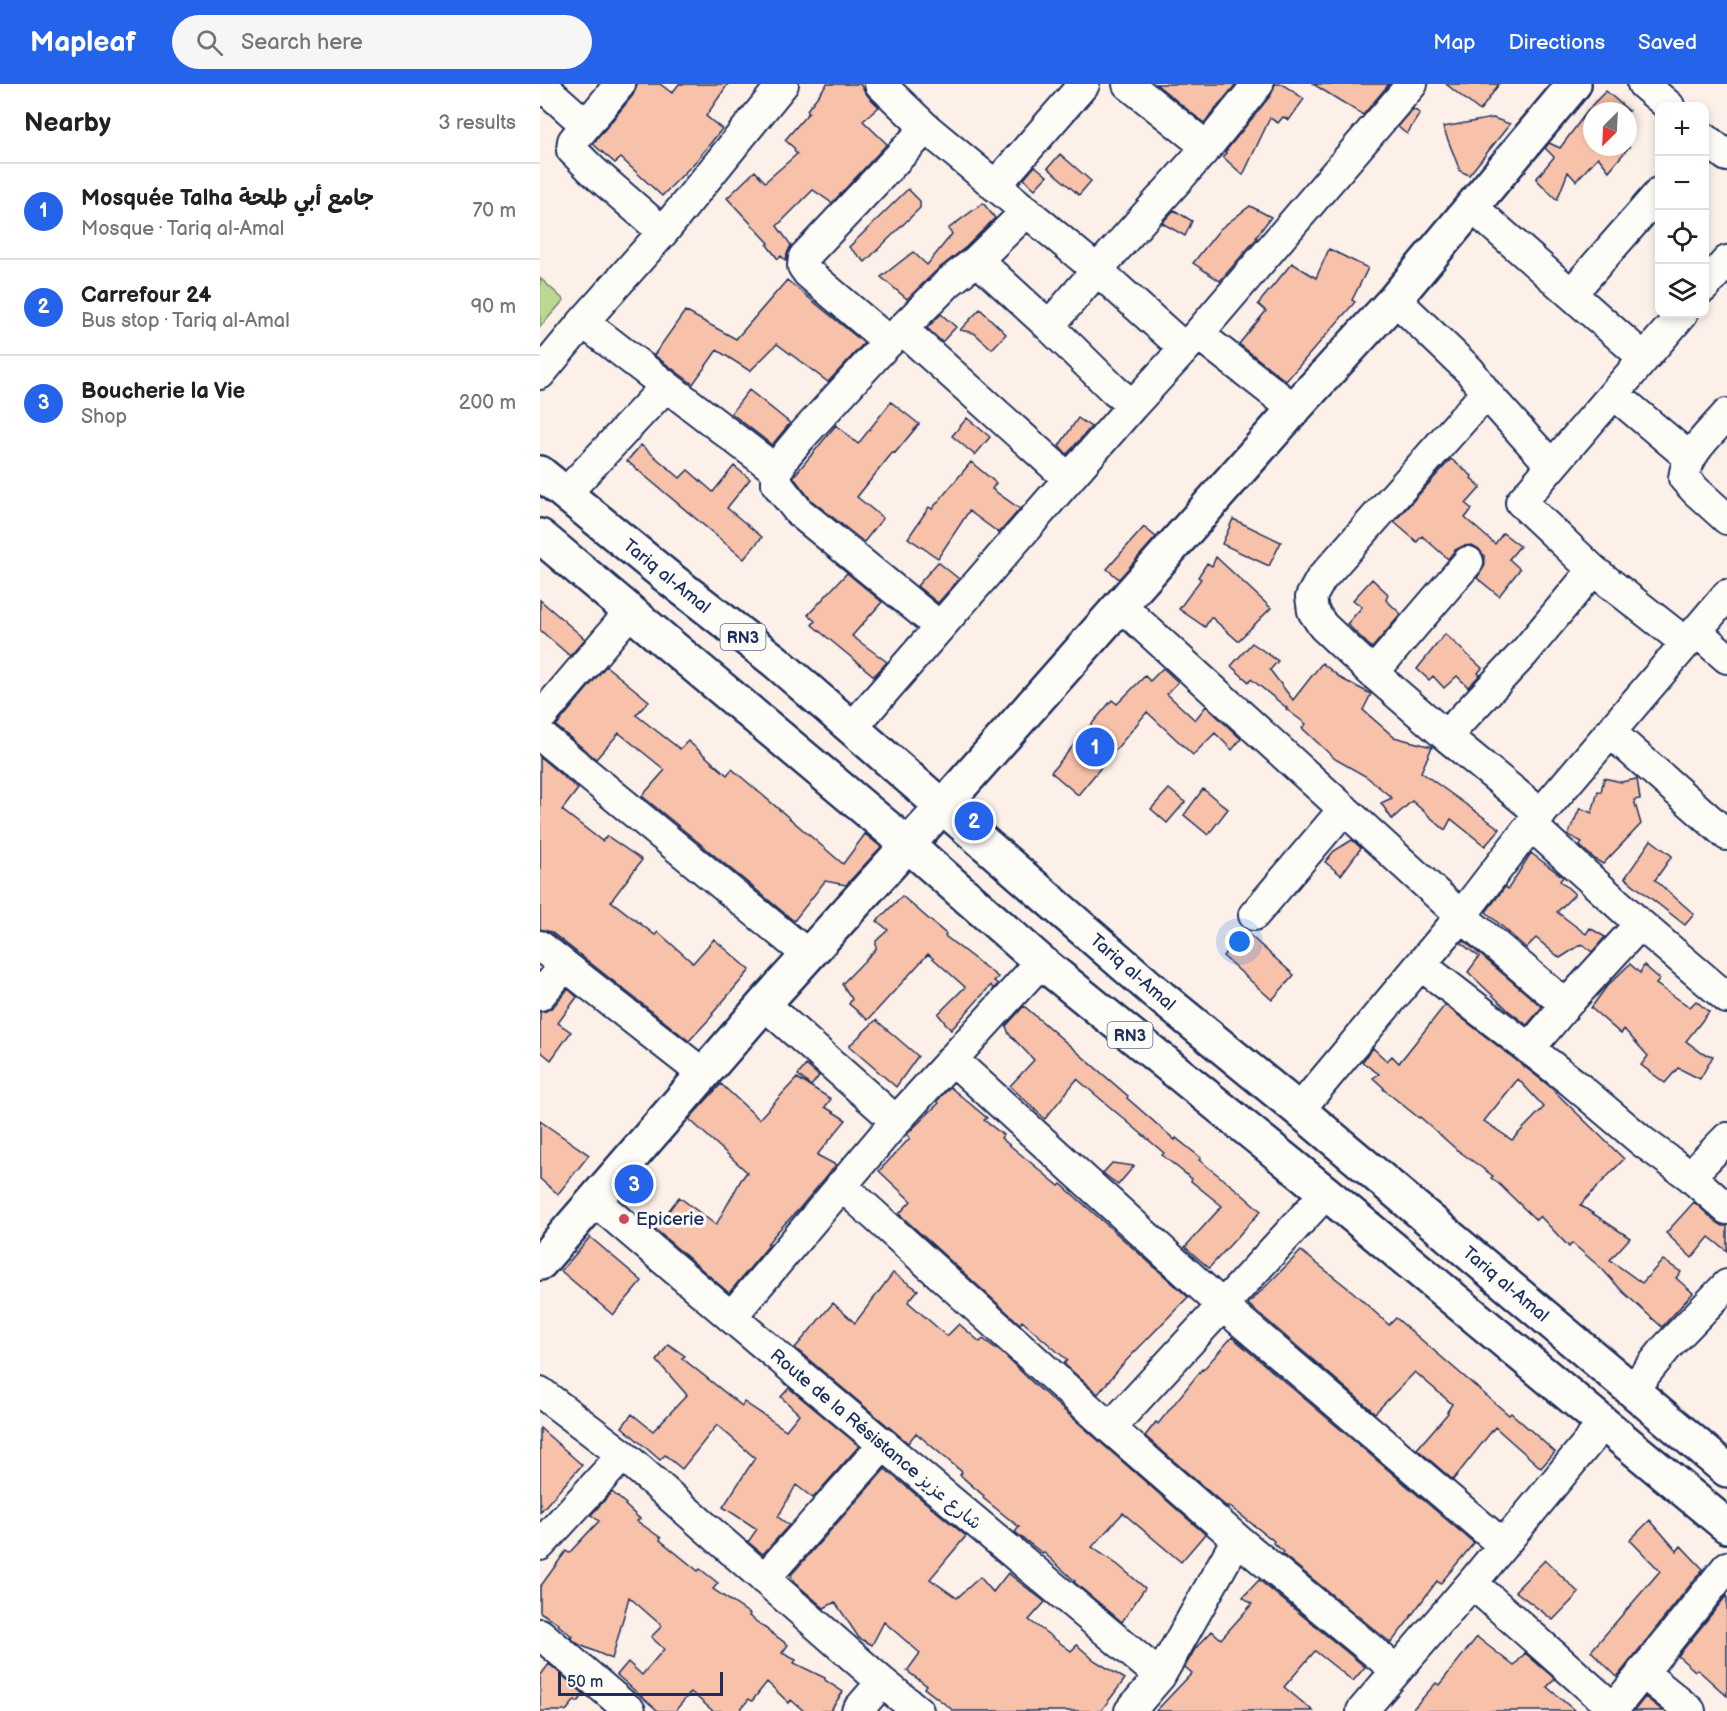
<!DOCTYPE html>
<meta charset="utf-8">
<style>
:root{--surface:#fff;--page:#f6f6f6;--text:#202124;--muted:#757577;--line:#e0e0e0;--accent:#2563eb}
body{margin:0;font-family:"Balsamiq Sans","Playpen Sans Arabic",sans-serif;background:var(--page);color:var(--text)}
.controls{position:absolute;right:18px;top:18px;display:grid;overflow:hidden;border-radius:12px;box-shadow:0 3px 9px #0003}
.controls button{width:54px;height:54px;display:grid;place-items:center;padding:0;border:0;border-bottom:2px solid var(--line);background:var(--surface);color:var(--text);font:30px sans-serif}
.compass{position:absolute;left:1043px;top:18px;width:54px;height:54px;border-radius:50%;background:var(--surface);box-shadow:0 3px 9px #0003;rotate:204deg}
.scale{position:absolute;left:18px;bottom:15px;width:165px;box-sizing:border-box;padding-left:6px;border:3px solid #1b2f5e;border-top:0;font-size:16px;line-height:21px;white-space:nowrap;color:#1b2f5e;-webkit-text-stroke:4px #fdfcf7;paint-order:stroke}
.you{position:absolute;left:700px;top:858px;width:21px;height:21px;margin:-15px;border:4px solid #fff;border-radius:50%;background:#1a73e8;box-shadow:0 0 0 9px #1a73e833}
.badge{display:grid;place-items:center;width:39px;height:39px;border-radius:50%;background:var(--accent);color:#fff;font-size:20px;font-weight:700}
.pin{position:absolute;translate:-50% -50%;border:3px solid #fff;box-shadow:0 2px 6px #0006}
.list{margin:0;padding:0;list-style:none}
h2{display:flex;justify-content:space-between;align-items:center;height:78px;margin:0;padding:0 24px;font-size:26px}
h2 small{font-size:20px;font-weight:400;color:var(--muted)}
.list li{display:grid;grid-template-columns:39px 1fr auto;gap:18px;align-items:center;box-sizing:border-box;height:96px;padding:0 24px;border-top:2px solid var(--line)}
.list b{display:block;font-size:22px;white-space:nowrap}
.list p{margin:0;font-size:20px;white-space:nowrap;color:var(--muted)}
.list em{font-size:20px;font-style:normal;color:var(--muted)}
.icon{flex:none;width:33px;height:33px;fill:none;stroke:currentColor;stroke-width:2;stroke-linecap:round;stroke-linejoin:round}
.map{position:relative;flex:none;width:1187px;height:1627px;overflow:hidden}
header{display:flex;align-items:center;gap:36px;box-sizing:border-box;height:84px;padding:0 30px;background:var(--accent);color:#fff}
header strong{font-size:28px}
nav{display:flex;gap:33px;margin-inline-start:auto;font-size:21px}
.search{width:420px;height:54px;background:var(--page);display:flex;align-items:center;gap:15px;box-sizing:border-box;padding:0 21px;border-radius:33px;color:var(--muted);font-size:22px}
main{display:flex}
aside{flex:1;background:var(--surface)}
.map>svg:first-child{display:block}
.green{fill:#bcd78f;stroke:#6c8376;stroke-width:1.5}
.building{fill:#f7c1aa;stroke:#1b2f5e;stroke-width:1.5;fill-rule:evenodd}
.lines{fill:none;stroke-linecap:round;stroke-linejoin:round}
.minor-casing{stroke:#1b2f5e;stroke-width:34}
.major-casing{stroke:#1b2f5e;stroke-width:38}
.highway-casing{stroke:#1b2f5e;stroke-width:38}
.minor{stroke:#fdfcf7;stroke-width:30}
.major{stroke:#fdfcf7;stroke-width:33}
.highway{stroke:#fdfcf7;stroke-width:33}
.poi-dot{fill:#d1495b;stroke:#fdfcf7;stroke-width:2}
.labels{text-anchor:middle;stroke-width:6;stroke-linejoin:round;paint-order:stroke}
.shield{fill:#fdfcf7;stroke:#5f6c8c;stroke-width:1.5}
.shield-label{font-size:16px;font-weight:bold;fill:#1b2f5e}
.street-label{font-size:18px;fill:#1b2f5e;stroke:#fdfcf7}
.poi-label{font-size:18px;fill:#1b2f5e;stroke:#fdfcf7;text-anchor:start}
</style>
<header>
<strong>Mapleaf</strong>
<div class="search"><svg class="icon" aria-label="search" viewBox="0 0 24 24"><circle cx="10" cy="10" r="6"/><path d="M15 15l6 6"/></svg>Search here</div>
<nav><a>Map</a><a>Directions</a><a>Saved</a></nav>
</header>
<main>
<aside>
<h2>Nearby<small>3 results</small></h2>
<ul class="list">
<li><span class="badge">1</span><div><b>Mosquée Talha جامع أبي طلحة</b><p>Mosque · Tariq al-Amal</p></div><em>70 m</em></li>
<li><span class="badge">2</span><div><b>Carrefour 24</b><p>Bus stop · Tariq al-Amal</p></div><em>90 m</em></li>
<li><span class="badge">3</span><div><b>Boucherie la Vie</b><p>Shop</p></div><em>200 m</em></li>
</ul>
</aside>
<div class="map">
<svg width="1187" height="1627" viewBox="0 0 1187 1627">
<rect width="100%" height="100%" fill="#fcf0e8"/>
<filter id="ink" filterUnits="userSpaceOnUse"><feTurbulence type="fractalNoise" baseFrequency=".0167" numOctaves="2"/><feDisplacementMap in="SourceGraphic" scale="12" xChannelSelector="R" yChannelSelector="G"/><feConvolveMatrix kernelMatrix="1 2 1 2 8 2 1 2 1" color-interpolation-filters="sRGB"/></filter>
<g filter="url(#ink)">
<path class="green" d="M 0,194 L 24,216 L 0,243 Z"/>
<path class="building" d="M 97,0 L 120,0 L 132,9 L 139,0 L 188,0 L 166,32 L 182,45 L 156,77 L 122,112 L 81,74 L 75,79 L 53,60 L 93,11 Z
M 287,0 L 320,0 L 328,12 L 339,23 L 323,37 L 347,60 L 292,119 L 273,106 L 237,142 L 251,161 L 247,170 L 246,177 L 241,172 L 238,175 L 227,161 L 229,159 L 187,114 L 215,87 L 225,98 L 257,70 L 254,67 L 255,65 L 245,56 L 269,28 L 267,26 Z
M 616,0 L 696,0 L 664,39 Z
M 735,0 L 742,0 L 764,15 L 749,36 L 743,33 L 738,39 L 730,34 L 703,91 L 683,73 L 686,69 L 685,68 L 731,11 Z
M 773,0 L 849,0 L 823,31 Z
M 906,0 L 959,0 L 940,27 Z
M 1066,7 L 1089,27 L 1052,27 L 1052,63 L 1089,63 L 1069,87 L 1058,73 L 1036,97 L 1028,88 L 1017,116 L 996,95 L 1014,73 L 1005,64 L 1009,59 L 1020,64 L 1052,21 Z
M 873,25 L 880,29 L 867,50 L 858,43 Z
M 953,34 L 970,40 L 929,91 L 920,87 L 903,43 Z
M 520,70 L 551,97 L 539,111 L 508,84 Z
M 495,82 L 507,92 L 495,105 L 484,95 Z
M 368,105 L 380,117 L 380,124 L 325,178 L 309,163 Z
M 443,119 L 455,134 L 426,163 L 397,186 L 367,215 L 341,193 L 373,168 L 387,181 L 412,150 L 408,145 Z
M 710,122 L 731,133 L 716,153 L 717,154 L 680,197 L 653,179 L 680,145 Z
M 634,126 L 652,137 L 645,152 L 622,139 Z
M 789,165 L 828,184 L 812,216 L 815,218 L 746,297 L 699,260 L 726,227 L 718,220 L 752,179 L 776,194 Z
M 247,196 L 324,259 L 288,298 L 237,260 L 210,287 L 177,266 L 153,300 L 114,271 L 145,227 L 196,255 Z
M 440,225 L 466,250 L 452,265 L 434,249 L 420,246 Z
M 401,230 L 416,243 L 402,258 L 387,244 Z
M 209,306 L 250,339 L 232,361 L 191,329 Z
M 351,318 L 379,340 L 355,369 L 353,368 L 317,413 L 343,434 L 324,458 L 271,416 L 254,394 L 254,392 L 296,341 L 318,360 Z
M 427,334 L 450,353 L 435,371 L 412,352 Z
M 538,334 L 551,343 L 527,370 L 519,362 Z
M 101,361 L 140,394 L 148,386 L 173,408 L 194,382 L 210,395 L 187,424 L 222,453 L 204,475 L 87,377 Z
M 911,375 L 932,392 L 931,394 L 941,403 L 926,420 L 932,425 L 925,434 L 955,460 L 963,449 L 980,462 L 969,475 L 980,485 L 959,512 L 937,494 L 945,481 L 944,472 L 939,465 L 932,461 L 923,462 L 915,466 L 908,475 L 882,452 L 877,458 L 854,438 Z
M 431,378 L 456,399 L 452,405 L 480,425 L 459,449 L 429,427 L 398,474 L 368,454 L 389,423 L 392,425 Z
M 693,435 L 741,458 L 729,482 L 682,460 Z
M 604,443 L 616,453 L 579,495 L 567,485 Z
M 676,473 L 731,524 L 698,557 L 671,533 L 665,543 L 639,525 L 661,495 L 658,493 L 667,479 L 672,482 Z
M 398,478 L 419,495 L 398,519 L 377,502 Z
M 307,489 L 342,518 L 312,552 L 347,578 L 334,592 L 272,541 L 275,537 L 268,531 Z
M 832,495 L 848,510 L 846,516 L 861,530 L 832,564 L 807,540 L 822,523 L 813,516 Z
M 0,516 L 45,555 L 30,572 L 0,546 Z
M 905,550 L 942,584 L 938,589 L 940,591 L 928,603 L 917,592 L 904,604 L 893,592 L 889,596 L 877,585 Z
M 712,559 L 738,577 L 730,586 L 753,616 L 782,579 L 802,595 L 829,609 L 831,610 L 823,626 L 854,653 L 892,663 L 881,688 L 960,745 L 945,762 L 911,735 L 905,746 L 872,717 L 852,735 L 841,719 L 852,714 L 827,693 L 795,675 L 762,644 L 766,640 L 746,625 L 747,624 L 711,595 L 709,598 L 691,582 Z
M 66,582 L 109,617 L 96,631 L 140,665 L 148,657 L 187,691 L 192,685 L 303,780 L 325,750 L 341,763 L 306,801 L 285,797 L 254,837 L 102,712 L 125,686 L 79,649 L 56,675 L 16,642 Z
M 623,584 L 638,598 L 627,610 L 655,636 L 666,622 L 701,655 L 692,666 L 675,649 L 653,671 L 607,628 L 538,711 L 511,688 L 572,616 L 577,620 L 605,592 L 610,597 Z
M 0,673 L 38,705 L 22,726 L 62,757 L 67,752 L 102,776 L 71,817 L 115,851 L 118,848 L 153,879 L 174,855 L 210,886 L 172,930 L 173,931 L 149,957 L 11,848 L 0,845 Z
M 1064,694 L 1081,698 L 1097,695 L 1100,715 L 1094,716 L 1101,740 L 1063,780 L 1056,776 L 1040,762 L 1042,758 L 1028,751 L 1040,724 L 1052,729 L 1058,707 L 1061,708 Z
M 629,705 L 645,718 L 627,739 L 611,725 Z
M 663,705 L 688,725 L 668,751 L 644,731 Z
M 812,756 L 821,764 L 801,791 L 785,778 L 794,767 Z
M 1111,756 L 1132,772 L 1115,796 L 1154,830 L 1145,841 L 1085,794 Z
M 991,769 L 1023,793 L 1020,797 L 1035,810 L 1017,828 L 1046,850 L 1050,844 L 1065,853 L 1052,868 L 1042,860 L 1020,874 L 996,854 L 986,864 L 946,828 L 965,803 L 968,805 Z
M 362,812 L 406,850 L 405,852 L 458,893 L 454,897 L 458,900 L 453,905 L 451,901 L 411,946 L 398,930 L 425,903 L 388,870 L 328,936 L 309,920 L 312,915 L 302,900 L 336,865 L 336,857 L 348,846 L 337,837 Z
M 705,847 L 754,891 L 732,916 L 683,872 Z
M 923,856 L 1002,923 L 987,941 L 969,927 L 928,888 L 939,873 L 921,859 Z
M 1090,880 L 1100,889 L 1104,881 L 1120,895 L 1116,900 L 1150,923 L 1156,917 L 1169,928 L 1146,957 L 1162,969 L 1173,972 L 1160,995 L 1138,984 L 1125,999 L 1101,981 L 1108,972 L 1084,945 L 1081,950 L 1051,924 L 1067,902 Z
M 28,905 L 37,913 L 18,939 L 31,948 L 11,976 L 0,967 L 0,928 L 6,927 L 13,923 Z
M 905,921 L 1008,1001 L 1084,1075 L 1040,1121 L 1090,1154 L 1070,1176 L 1102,1199 L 1123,1176 L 1141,1188 L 1136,1194 L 1153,1209 L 1122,1243 L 1083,1208 L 1062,1185 L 1032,1159 L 1029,1163 L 1000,1132 L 996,1136 L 959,1100 L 951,1094 L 953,1092 L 916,1065 L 880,1033 L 879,1034 L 843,1005 L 844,1004 L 833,994 L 839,990 L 822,978 L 833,964 L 847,977 L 852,972 L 859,979 ZM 978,995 L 1004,1023 L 972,1056 L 944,1037 Z
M 484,922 L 588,1012 L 587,1014 L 635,1056 L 636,1054 L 661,1074 L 659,1076 L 697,1106 L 721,1127 L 669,1184 L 645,1163 L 682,1122 L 651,1097 L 652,1095 L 622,1071 L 624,1069 L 537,995 L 505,1035 L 470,1002 L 494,976 L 469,950 L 466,942 Z
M 336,936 L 378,972 L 356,1003 L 309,962 Z
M 266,981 L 279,992 L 271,1002 L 258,991 Z
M 257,994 L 291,1015 L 285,1023 L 306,1036 L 277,1071 L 296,1081 L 259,1125 L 237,1148 L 227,1160 L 229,1161 L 189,1209 L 115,1145 L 139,1113 L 176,1141 L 201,1096 L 207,1088 L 149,1035 L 181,1000 L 219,1035 Z
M 410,1003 L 447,1034 L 444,1036 L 463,1051 L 461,1054 L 519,1102 L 521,1100 L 648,1213 L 583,1280 L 558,1310 L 524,1280 L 527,1276 L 482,1237 L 480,1240 L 359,1130 L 371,1117 L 339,1087 L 370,1054 L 367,1051 L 369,1048 L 399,1019 L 397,1017 Z
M 0,1037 L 49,1071 L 18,1110 L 0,1095 Z
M 572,1079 L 594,1082 L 578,1101 L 563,1089 Z
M 1154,1118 L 1176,1138 L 1183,1142 L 1187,1142 L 1187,1167 L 1169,1153 L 1152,1174 L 1126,1149 Z
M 50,1153 L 102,1197 L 73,1231 L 21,1187 Z
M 761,1167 L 813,1208 L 849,1241 L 856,1234 L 969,1331 L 971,1329 L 1015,1368 L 1001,1384 L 955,1343 L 913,1396 L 877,1365 L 908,1329 L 907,1328 L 912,1320 L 875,1288 L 835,1329 L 708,1220 Z
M 353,1189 L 378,1206 L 368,1218 L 407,1252 L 419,1240 L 440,1258 L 443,1255 L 462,1269 L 494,1300 L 665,1450 L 641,1478 L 583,1429 L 552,1463 L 578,1481 L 605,1504 L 582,1538 L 534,1498 L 535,1497 L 503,1468 L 502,1469 L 475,1448 L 479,1443 L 443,1414 L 444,1412 L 420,1391 L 422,1388 L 376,1349 L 368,1359 L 255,1264 L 293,1219 L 315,1239 Z
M 692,1253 L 934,1459 L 900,1500 L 897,1497 L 871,1532 L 872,1532 L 851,1559 L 742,1470 L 744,1468 L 733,1459 L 734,1457 L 689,1422 L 688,1424 L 605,1352 L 616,1338 L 618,1340 L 662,1285 L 663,1286 Z
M 128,1260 L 145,1272 L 142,1274 L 202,1322 L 204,1318 L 246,1346 L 259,1330 L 241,1313 L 249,1304 L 319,1362 L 273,1414 L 256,1401 L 238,1433 L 249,1441 L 223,1470 L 208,1458 L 217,1445 L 183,1423 L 215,1374 L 177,1341 L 142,1385 L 125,1371 L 120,1376 L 82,1343 L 92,1330 L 113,1347 L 147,1311 L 117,1277 Z
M 0,1344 L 42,1381 L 0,1428 Z
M 345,1385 L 426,1452 L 390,1495 L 417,1514 L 440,1493 L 453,1508 L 468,1489 L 505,1518 L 489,1536 L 531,1567 L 537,1561 L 554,1576 L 585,1595 L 561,1627 L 414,1627 L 384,1604 L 386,1601 L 367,1587 L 380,1569 L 344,1538 L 332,1561 L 319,1554 L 295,1518 L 284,1524 L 254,1498 L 251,1491 Z
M 72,1408 L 86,1420 L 85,1421 L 100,1435 L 97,1437 L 121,1454 L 120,1456 L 158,1487 L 160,1485 L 178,1499 L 173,1505 L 210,1530 L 209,1532 L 248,1561 L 242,1569 L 256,1576 L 254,1579 L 285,1594 L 285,1596 L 303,1608 L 290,1627 L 264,1627 L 251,1616 L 249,1619 L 227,1598 L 212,1617 L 209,1615 L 199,1627 L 173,1627 L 151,1608 L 135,1627 L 118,1627 L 77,1591 L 88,1578 L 102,1591 L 124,1565 L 111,1553 L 122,1542 L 89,1513 L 72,1575 L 38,1560 L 30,1553 L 32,1552 L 18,1541 L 19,1540 L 0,1528 L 0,1503 L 26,1467 L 29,1469 L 59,1437 L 51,1431 Z
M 1110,1436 L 1137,1467 L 1141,1462 L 1163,1485 L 1077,1593 L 1051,1567 L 1120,1487 L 1090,1456 Z
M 1005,1476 L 1039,1509 L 1013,1536 L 975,1507 Z
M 719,1496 L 825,1583 L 813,1597 L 775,1567 L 744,1603 L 773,1627 L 616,1627 L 652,1589 L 645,1583 L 655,1565 L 672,1547 L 681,1555 L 712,1520 L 703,1513 Z
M 1187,1511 L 1187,1612 L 1158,1586 L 1155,1587 L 1138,1572 Z
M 937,1553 L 974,1582 L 985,1569 L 1015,1595 L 1007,1603 L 1035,1627 L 871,1627 L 896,1599 L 899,1601 Z
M 9,1580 L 44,1610 L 38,1618 L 35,1616 L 26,1627 L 0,1627 L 0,1592 Z
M 1105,1613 L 1123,1627 L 1094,1627 Z"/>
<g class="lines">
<defs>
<path id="minor" d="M 0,0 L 45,40
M 80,0 L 33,57 L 32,66 L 52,86 L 123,148
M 340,0 L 386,44 L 557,186 L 644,264
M 588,0 L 667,63
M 1103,0 L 1129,22
M 1164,54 L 1187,72
M 455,102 L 544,0
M 931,122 L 1104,274
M 487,127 L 437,176 L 509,242 L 575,307 L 593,321 L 658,250 L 872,0
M 1164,203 L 1187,177
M 1031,210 L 1120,108
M 855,215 L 930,287 L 946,309 L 781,495 L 771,513 L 773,527 L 783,542 L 833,589 L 906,652 L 1001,730
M 43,238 L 237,387
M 509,242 L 557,186 L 667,63 L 718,0
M 362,245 L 529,395
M 658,250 L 754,325
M 349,258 L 268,189 L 263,182 L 264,173 L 386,44
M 0,290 L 43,238 L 123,148 L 243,0
M 946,309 L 1011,381
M 1074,310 L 1150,374
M 1187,330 C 1171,349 1147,368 1144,394 L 1156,407 L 1187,435
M 25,410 L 126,302
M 1053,486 L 981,418 L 1142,230
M 580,521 L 921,832 L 1026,921
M 400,543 L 259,428 L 237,400 L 237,387 L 246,371 L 261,353 L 339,268 L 409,198 L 437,176
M 1156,547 L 1187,574
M 833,589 L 928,478
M 0,634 L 90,528
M 312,644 L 593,321
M 1070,648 L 1187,751
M 0,651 L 268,871
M 906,652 L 984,569 L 1053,486 L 1146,559
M 991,741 L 1100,840 L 1187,914
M 714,831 L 804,725
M 0,862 L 162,989
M 881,881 L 1032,998 L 1103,1058 L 1150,1092 L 1187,1125
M 0,911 L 25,882
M 224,920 L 356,1037
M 989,965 L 1026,921 L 1100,840
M 412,975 L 683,1222 L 963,1461
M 759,1026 L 921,832 L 991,741 L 1187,511
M 1150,1092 L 1187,1054
M 301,1101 L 570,1344 L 697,1455 L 856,1586
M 54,1116 L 191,1233 L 620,1592
M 191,1233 L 356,1037 L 501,878
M 1092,1306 L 1127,1263 L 1187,1201
M 0,1308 L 83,1371 L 342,1598 L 378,1627
M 570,1344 L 786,1109
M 0,1461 L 83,1371
M 224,1495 L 344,1360
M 932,1499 L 1074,1625
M 0,1550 L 90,1627
M 1102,1588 L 1150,1627
M 317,1627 L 342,1598
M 590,1627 L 620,1592 L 697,1455
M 822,1627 L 932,1499 L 1063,1340
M 1072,1627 L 1187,1483"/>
<path id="major" d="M 0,1179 L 224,920 L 402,723 L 754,325 L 855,215 L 1034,0"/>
<path id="highway" d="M 0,389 L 125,491 L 235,577 L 621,913 L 759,1026 L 1187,1386
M 0,452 L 367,760 L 501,878 L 786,1109 L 1187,1442"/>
</defs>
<use href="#minor" class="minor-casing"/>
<use href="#major" class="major-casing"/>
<use href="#highway" class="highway-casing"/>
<use href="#minor" class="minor"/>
<use href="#major" class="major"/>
<use href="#highway" class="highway"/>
</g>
</g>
<circle class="poi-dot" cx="84" cy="1135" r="6"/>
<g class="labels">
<g class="shield">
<rect x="180.5" y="540" width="45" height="26" rx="4.5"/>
<rect x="567.5" y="938" width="45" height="26" rx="4.5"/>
</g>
<g class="shield-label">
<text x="203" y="559">RN3</text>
<text x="590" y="957">RN3</text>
</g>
<g class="street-label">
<text transform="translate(127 492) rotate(39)" y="6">Tariq al-Amal</text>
<text transform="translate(593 888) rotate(41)" y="6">Tariq al-Amal</text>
<text transform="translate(966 1200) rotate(40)" y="6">Tariq al-Amal</text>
<text transform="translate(336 1355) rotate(40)" y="6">Route de la Résistance شارع عزيز</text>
</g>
<g class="poi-label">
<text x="96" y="1141">Epicerie</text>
</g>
</g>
</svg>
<div class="controls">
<button>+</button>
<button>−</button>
<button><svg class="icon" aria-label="locate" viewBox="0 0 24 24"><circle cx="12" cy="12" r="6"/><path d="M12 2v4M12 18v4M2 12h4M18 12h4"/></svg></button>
<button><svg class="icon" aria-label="layers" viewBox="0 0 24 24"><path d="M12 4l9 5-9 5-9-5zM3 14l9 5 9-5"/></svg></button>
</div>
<svg class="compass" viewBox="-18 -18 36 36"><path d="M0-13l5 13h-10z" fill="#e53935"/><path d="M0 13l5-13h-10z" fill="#757577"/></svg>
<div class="scale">50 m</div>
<div class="you"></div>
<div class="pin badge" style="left:555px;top:663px">1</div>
<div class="pin badge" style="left:434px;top:737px">2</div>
<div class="pin badge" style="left:94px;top:1100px">3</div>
</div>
</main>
